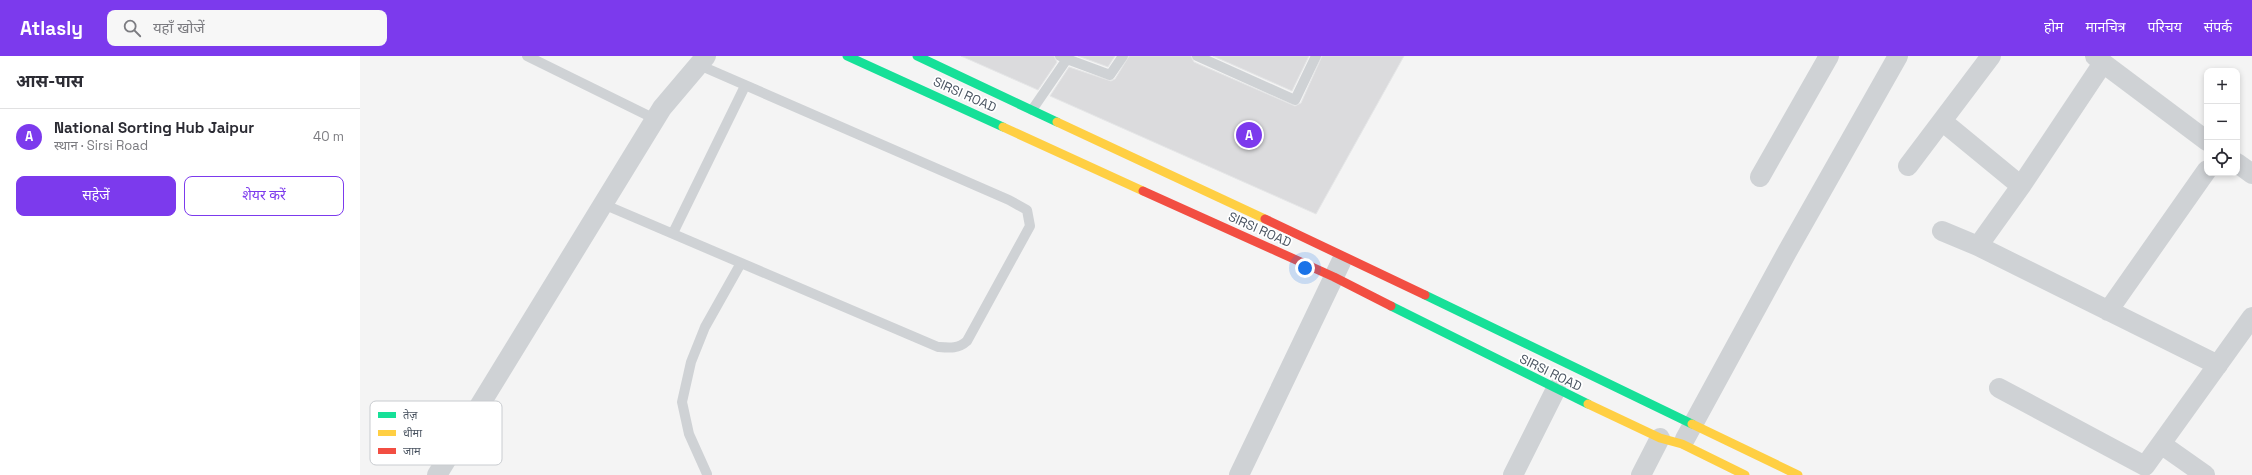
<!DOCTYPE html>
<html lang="hi">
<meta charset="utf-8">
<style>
:root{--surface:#fff;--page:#f7f7f7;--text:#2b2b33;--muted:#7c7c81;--line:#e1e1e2;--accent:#7c3aed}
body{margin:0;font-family:"Space Grotesk","Noto Sans Devanagari",sans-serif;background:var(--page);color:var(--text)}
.controls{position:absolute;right:12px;top:12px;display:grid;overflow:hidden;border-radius:8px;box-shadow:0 2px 6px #0003}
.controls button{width:36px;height:36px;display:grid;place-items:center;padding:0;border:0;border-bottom:1px solid var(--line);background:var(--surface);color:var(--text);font:20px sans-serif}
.you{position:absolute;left:945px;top:212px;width:14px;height:14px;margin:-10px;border:3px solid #fff;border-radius:50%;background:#1a73e8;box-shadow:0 0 0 6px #1a73e833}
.badge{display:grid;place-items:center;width:26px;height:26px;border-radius:50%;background:var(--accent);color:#fff;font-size:13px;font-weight:700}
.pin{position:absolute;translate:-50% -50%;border:2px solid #fff;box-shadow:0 1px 4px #0006}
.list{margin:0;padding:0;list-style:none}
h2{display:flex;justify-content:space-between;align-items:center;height:52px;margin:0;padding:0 16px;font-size:17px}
h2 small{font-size:13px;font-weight:400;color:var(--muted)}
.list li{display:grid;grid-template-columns:26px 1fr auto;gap:12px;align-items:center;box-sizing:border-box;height:56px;padding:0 16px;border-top:1px solid var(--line)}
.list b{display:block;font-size:15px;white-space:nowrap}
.list p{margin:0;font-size:13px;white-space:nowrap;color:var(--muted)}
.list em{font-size:13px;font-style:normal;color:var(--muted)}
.actions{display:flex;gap:8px;padding:12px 16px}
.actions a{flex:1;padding:9px 0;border:1px solid var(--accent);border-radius:8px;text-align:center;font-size:14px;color:var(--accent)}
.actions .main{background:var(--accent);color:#fff}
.icon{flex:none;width:22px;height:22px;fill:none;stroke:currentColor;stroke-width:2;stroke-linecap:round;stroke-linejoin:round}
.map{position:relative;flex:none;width:1892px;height:419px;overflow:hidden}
header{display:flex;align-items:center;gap:24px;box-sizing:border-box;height:56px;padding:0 20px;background:var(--accent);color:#fff}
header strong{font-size:19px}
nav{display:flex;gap:22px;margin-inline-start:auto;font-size:14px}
.search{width:280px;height:36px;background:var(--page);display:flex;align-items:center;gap:10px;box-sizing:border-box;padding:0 14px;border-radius:8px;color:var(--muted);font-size:15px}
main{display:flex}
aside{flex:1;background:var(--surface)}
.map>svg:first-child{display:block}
.building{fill:#dbdbdd;stroke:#e5e6e7}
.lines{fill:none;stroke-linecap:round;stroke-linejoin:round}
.lane{stroke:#cfd2d5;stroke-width:10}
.street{stroke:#cfd2d5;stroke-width:20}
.fast{stroke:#16e098;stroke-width:9}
.slow{stroke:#ffcf43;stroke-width:9}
.jam{stroke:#f24e42;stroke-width:9}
.labels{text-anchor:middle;stroke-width:3.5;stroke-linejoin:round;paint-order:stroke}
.street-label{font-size:13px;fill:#4a5461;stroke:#fff}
.key{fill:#fff;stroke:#c9ccd0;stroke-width:1}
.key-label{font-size:11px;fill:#4a5461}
</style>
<header>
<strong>Atlasly</strong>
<div class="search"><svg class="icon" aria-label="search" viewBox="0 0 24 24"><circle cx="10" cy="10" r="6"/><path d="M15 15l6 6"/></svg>यहाँ खोजें</div>
<nav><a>होम</a><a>मानचित्र</a><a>परिचय</a><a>संपर्क</a></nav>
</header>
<main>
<aside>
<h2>आस-पास<small></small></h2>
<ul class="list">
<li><span class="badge">A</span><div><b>National Sorting Hub Jaipur</b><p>स्थान · Sirsi Road</p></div><em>40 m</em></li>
</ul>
<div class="actions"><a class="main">सहेजें</a><a>शेयर करें</a></div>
</aside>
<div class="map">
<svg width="1892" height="419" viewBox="0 0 1892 419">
<rect width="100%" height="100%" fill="#f4f4f4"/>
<path class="building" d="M 601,0 L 694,0 L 697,6 L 678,34 Z
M 718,0 L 755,0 L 748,11 Z
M 769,0 L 831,0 L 834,6 L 935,50 L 941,47 L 962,0 L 1044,0 L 956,158 L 690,40 L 709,11 L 751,25 L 755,23 Z
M 853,0 L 949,0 L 932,35 Z"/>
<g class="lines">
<path class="lane" d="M 167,0 L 295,63
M 837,0 L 935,44 L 956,0
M 707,3 L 750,19 L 763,0
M 672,54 L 707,3 L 700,0
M 243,148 L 578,291 C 590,292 598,293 607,285 L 670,170 L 667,154 L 649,144 L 339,9
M 313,177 L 385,30
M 347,418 L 329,378 L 322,346 L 331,306 L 345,271 L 381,207"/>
<path class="street" d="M 1735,0 L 1743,7 L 1661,130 L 1618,190 L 1858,309
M 1743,7 L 1847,85
M 1582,65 L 1661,130
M 1877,107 L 1892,118
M 1548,110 L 1631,0
M 1400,121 L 1469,0
M 1582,175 L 1618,190
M 1748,255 L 1847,114
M 1639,332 L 1785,410 L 1892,261
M 1325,383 L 1427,196 L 1538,0
M 1801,388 L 1845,419
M 77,419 L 302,52 L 346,0
M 879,419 L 981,206
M 1153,419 L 1196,333
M 1281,419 L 1300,382"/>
<path class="fast" d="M 487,0 L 643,71
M 557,0 L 697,66
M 1065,239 L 1332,368
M 1031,250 L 1228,348"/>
<path class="slow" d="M 697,66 L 905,163
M 643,71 L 783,135
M 1228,348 L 1300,382 L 1322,388 L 1385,419
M 1332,368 L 1438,419"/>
<path class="jam" d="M 783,135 L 974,221 L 1031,250
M 905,163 L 1065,239"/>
</g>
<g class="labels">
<g class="street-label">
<text transform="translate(605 38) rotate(24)" y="5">SIRSI ROAD</text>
<text transform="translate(900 173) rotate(24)" y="5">SIRSI ROAD</text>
<text transform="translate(1191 316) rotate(26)" y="5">SIRSI ROAD</text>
</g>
</g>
<rect x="10" y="345" width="132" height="64" rx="6" class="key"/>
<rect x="18" y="356" width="18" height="6" fill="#16e098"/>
<rect x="18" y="374" width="18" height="6" fill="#ffcf43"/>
<rect x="18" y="392" width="18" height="6" fill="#f24e42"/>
<g class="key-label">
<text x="43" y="363">तेज़</text>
<text x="43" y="381">धीमा</text>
<text x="43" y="399">जाम</text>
</g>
</svg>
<div class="controls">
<button>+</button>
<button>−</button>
<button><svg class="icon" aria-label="locate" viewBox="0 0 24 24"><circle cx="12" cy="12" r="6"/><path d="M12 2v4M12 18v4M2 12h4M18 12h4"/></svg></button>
</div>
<div class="you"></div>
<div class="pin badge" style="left:889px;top:79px">A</div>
</div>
</main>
